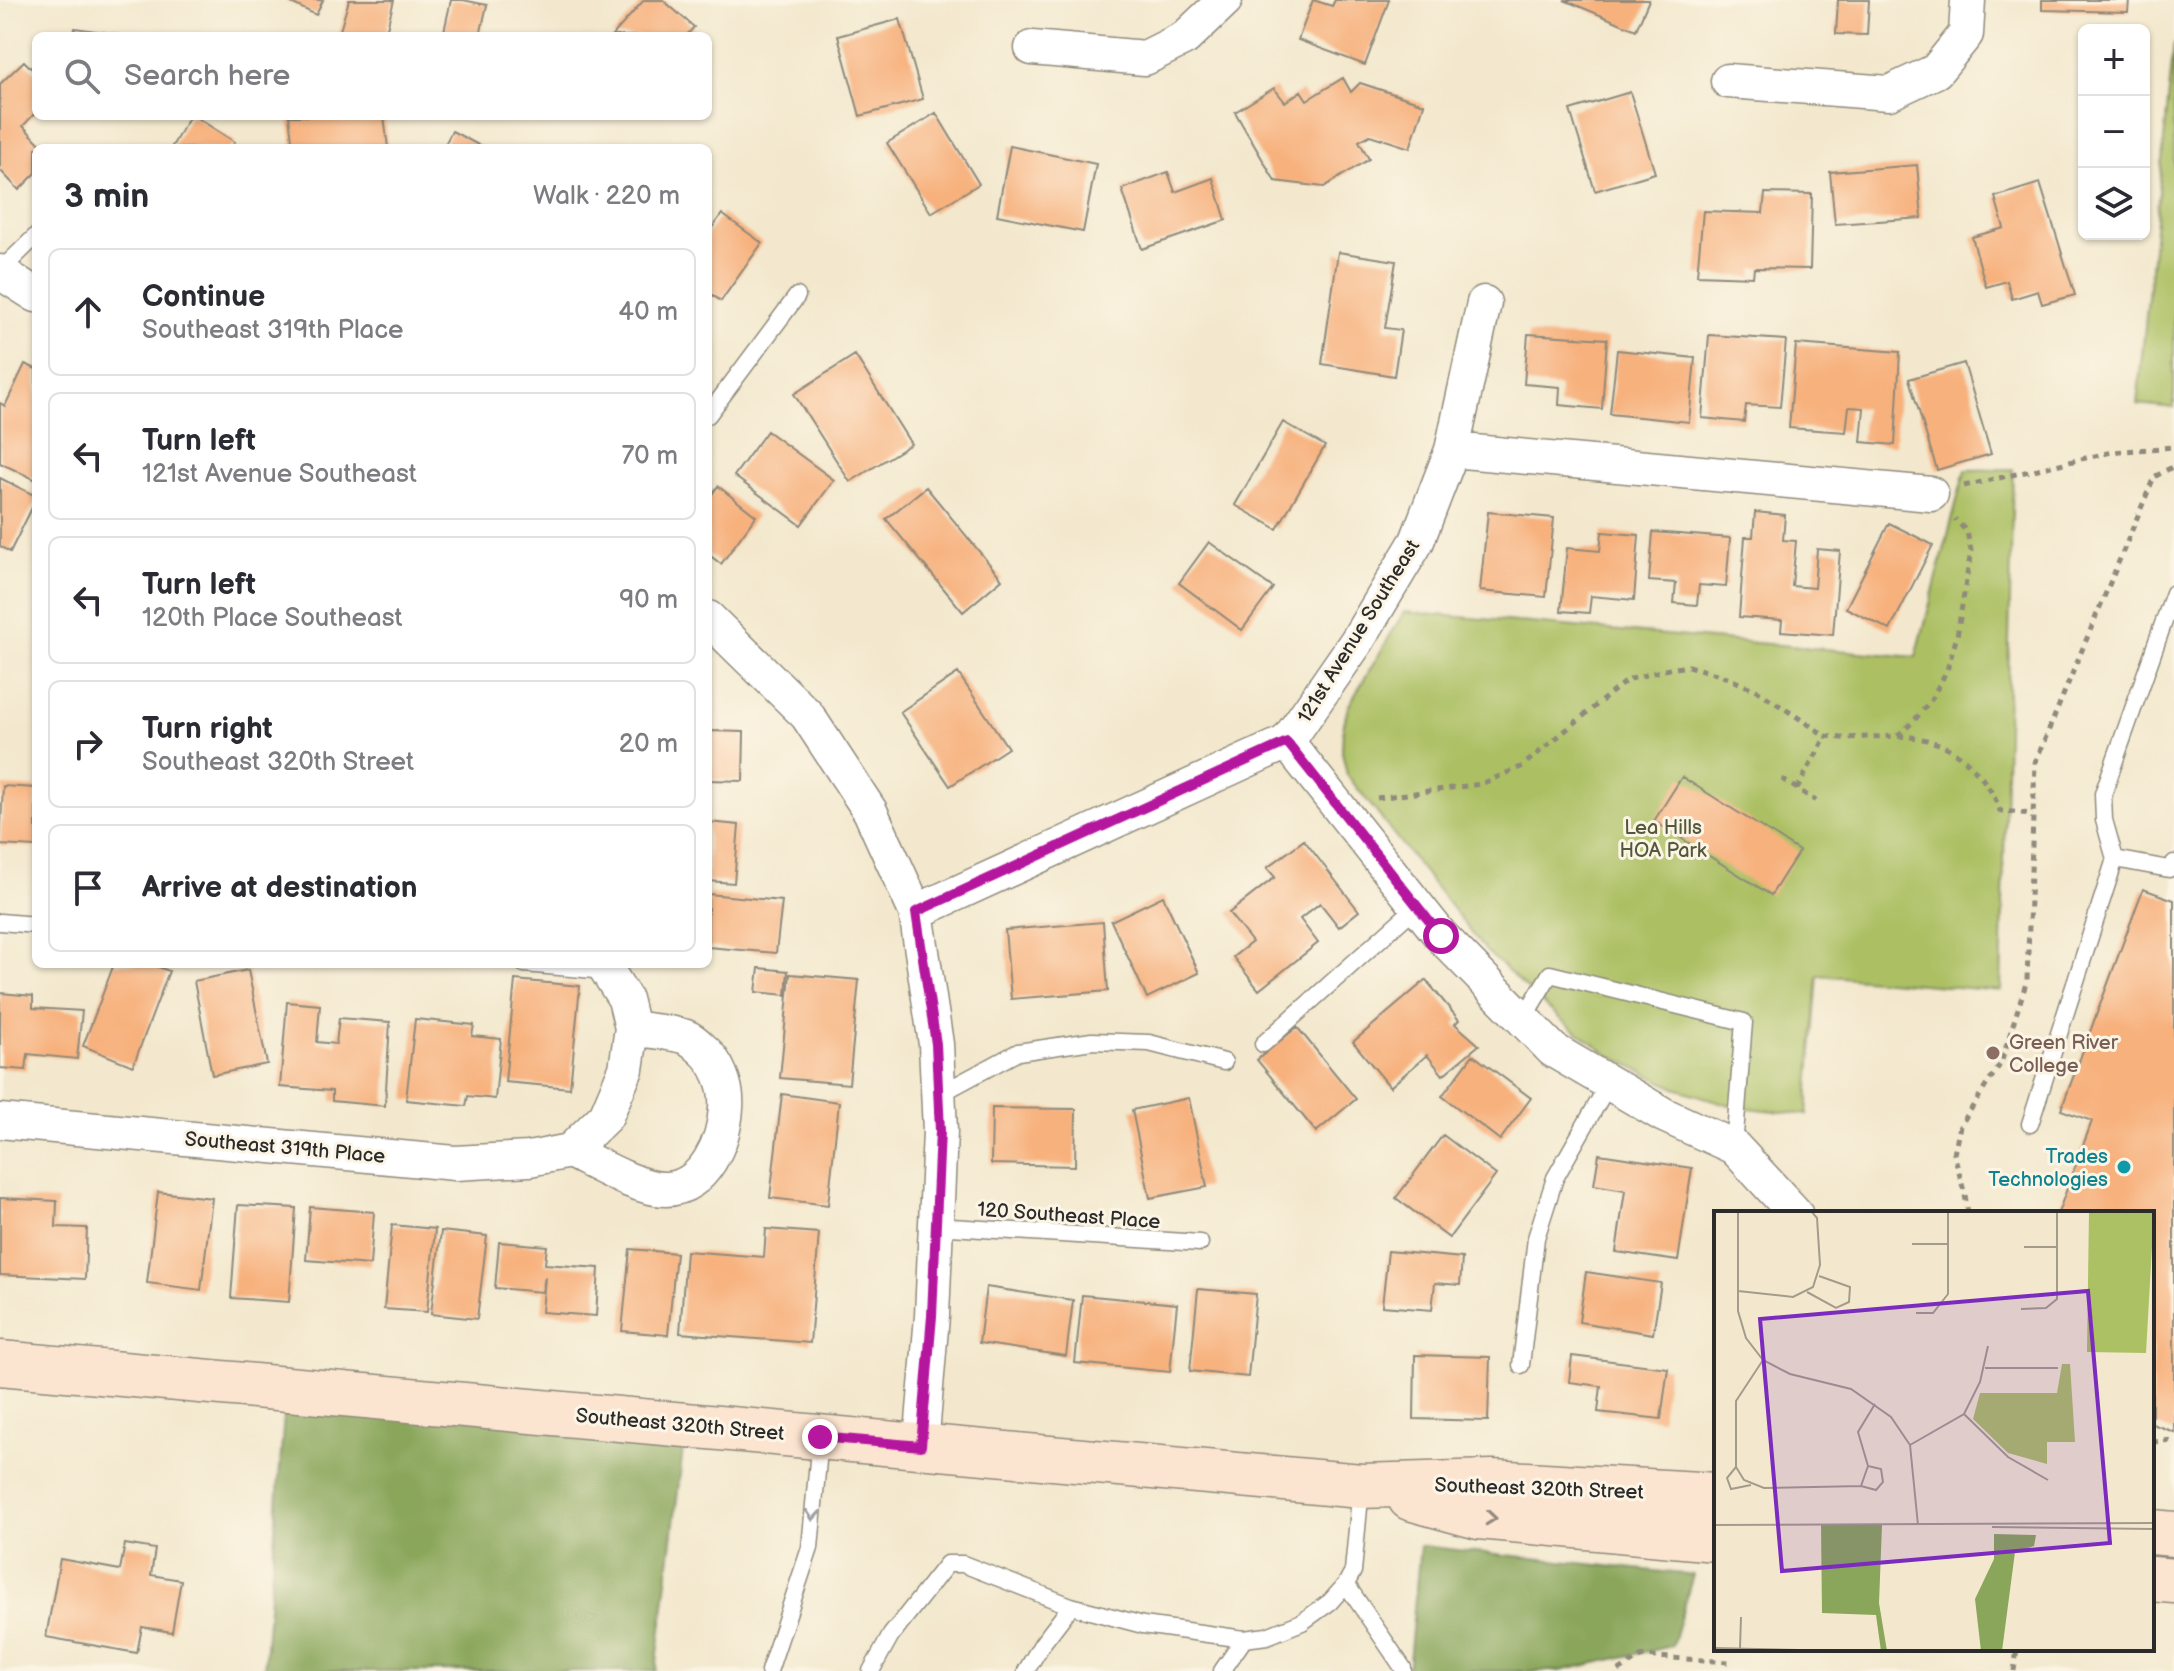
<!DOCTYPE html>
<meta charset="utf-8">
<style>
:root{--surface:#fff;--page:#f7f7f7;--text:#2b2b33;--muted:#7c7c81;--line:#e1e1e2}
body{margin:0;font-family:"Balsamiq Sans",sans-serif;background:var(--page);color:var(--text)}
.controls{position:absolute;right:24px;top:24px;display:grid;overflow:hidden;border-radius:12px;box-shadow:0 2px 6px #0004}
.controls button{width:72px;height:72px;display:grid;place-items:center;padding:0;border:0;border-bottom:2px solid var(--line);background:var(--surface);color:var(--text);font:40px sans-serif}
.stop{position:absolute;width:24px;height:24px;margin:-18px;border:6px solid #b5179e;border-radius:50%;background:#fff}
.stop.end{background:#b5179e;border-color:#fff;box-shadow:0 2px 8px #0008}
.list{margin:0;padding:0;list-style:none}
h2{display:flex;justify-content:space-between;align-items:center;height:104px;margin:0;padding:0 32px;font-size:34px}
h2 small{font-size:26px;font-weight:400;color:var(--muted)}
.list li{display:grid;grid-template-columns:52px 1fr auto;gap:24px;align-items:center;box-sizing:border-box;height:128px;margin:0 16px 16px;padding:0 16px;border:2px solid var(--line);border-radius:12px}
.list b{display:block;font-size:30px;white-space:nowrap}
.list p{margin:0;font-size:26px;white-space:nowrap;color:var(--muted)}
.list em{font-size:26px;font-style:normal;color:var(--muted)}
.icon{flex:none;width:44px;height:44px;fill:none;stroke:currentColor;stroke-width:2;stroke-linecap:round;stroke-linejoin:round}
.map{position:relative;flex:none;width:2174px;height:1671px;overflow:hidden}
.search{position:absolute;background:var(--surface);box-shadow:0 2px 6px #0004;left:32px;top:32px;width:680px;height:88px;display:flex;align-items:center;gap:20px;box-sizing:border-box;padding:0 28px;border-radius:12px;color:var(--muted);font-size:30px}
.panel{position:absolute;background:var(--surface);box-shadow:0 2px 6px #0004;left:32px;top:144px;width:680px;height:824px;border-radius:12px}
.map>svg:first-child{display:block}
.green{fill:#acc064;stroke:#6c7648;stroke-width:2}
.forest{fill:#89a65a;stroke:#5a6842;stroke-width:2}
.building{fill:#f7b17d}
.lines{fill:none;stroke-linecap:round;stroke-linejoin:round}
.lane-casing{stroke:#8f8a7c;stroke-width:19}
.street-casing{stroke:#8f8a7c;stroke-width:37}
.secondary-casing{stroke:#8f8a7c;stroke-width:47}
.path{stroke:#8f8a7c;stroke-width:5;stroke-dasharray:6 6;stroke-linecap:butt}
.lane{stroke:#fff;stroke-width:16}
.street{stroke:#fff;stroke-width:34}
.secondary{stroke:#fce5d0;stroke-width:44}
.oneway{stroke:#a0a0a0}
.oneway2{stroke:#94887e}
.route{stroke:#b5179e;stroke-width:10}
.education-dot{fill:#8d6e63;stroke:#fcf5e5;stroke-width:3}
.culture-dot{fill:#0f9aa8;stroke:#fcf5e5;stroke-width:3}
.labels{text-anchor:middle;stroke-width:6;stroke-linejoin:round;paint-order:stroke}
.street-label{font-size:20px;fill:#2b2b2b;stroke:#fcf5e5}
.park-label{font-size:20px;fill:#52583c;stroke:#fcf5e5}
.education-label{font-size:20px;fill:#785e54;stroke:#fcf5e5;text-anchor:start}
.culture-label{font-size:20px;fill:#0d838f;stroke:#fcf5e5;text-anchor:end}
.inset-road{fill:none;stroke:#a39c8c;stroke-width:2}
.view{fill:#7b2cbf;fill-opacity:0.15;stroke:#7b2cbf;stroke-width:4}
.inset-edge{fill:none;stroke:#2b2b2b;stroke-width:4}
</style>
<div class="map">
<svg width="2174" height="1671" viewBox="0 0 2174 1671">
<rect width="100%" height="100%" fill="#fcf5e5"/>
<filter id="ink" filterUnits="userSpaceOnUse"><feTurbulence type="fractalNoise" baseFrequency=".0125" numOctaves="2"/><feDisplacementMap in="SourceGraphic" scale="16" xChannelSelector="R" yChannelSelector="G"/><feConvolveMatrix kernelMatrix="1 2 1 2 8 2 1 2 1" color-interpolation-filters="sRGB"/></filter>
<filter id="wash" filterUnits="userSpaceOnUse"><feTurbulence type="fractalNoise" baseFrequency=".006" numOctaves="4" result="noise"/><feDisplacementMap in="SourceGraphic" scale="32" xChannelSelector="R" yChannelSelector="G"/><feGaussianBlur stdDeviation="1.8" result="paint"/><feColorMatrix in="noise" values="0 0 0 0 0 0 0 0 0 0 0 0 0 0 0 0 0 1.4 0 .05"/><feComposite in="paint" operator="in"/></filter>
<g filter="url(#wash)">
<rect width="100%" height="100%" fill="#f3e8cd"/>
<path class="green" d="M 2174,43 L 2174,408 L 2137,404 Z
M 2013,469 L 2001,991 L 1818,975 L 1807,1115 L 1733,1106 L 1675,1088 L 1609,1055 L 1560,1019 L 1485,950 L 1347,775 L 1342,752 L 1343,728 L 1348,707 L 1404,612 L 1916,657 L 1965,470 Z"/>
<path class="forest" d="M 286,1389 L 686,1425 L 656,1671 L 264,1671 Z
M 1420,1546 L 1693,1575 L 1672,1646 L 1560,1671 L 1408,1671 Z"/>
<g id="blocks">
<path class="building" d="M 285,0 L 323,0 L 316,15 Z
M 349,0 L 394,0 L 385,36 L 339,34 Z
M 451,0 L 463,0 L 487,5 L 480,36 L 443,36 Z
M 644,0 L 663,0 L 694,27 L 686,36 L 612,36 Z
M 1313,0 L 1332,6 L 1335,0 L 1389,0 L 1365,65 L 1298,40 Z
M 1564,0 L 1649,0 L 1636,30 Z
M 1838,0 L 1869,0 L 1867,35 L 1836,34 Z
M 2042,0 L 2129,0 L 2128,12 L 2042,10 Z
M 900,19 L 923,99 L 860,116 L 838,36 Z
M 75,28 L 117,34 L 117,36 L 73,36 Z
M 24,61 L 36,73 L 36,112 L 23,126 L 44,148 L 36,148 L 36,173 L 19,190 L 0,170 L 0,84 Z
M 1343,78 L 1351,92 L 1360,83 L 1424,104 L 1410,148 L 1370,135 L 1359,141 L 1369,159 L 1324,187 L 1275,181 L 1235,112 L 1274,88 L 1285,102 L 1301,91 L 1307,100 Z
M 1630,92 L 1655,173 L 1595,191 L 1570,110 Z
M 936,113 L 979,184 L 931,213 L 887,143 Z
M 190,116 L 194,116 L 235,142 L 231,148 L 171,148 Z
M 289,116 L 384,116 L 388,148 L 293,148 Z
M 452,131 L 484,148 L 443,148 Z
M 1010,146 L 1096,164 L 1083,232 L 997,215 Z
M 1917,165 L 1922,218 L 1835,224 L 1830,172 Z
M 1168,172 L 1175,192 L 1213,178 L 1226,220 L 1142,249 L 1122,189 Z
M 2040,183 L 2075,295 L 2042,304 L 2038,291 L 2012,299 L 2007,281 L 1986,287 L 1972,237 L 2004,228 L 1995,197 Z
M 1765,193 L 1812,194 L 1810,269 L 1754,268 L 1753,277 L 1697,275 L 1703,211 L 1763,213 Z
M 722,214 L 762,243 L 721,301 L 708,292 L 708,233 Z
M 1338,252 L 1396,261 L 1385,328 L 1401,330 L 1394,376 L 1322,364 Z
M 1528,334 L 1607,339 L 1602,409 L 1559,405 L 1560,387 L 1524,384 Z
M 1709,335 L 1786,340 L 1780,407 L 1746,405 L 1744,422 L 1702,418 Z
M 1796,344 L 1900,352 L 1895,445 L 1861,442 L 1864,408 L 1849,407 L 1846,432 L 1789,428 Z
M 1617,350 L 1695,358 L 1689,422 L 1610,414 Z
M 855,355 L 911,444 L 850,482 L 794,394 Z
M 1964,363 L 1991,454 L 1937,470 L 1909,379 Z
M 25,364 L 36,369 L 36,480 L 0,463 L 0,403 L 5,406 Z
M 1283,422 L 1325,446 L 1277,529 L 1235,505 Z
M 767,431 L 834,480 L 801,525 L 734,476 Z
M 0,478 L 36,496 L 36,500 L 10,552 L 0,546 Z
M 718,486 L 756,516 L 721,564 L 708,554 L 708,500 Z
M 926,487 L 1002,579 L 963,612 L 886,519 Z
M 1488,512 L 1554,518 L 1546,597 L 1480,591 Z
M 1755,512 L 1785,515 L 1783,540 L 1796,541 L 1792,586 L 1814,588 L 1817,549 L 1840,551 L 1833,635 L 1781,631 L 1782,620 L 1739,617 L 1745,537 L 1753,537 Z
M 1889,523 L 1933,545 L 1890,630 L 1846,608 Z
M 1602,532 L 1639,535 L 1634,600 L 1591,596 L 1589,613 L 1561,611 L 1567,548 L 1600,551 Z
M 1653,532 L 1730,538 L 1726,587 L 1699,585 L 1697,605 L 1674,603 L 1676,583 L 1649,581 Z
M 1209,542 L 1273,588 L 1242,630 L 1179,583 Z
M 958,673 L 1008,748 L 950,786 L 900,712 Z
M 708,731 L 744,732 L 743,781 L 708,780 Z
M 1682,777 L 1799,851 L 1771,895 L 1654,821 Z
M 3,786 L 36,788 L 36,847 L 0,845 Z
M 708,822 L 739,825 L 734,883 L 708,881 Z
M 1304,840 L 1359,911 L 1339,927 L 1320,903 L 1300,919 L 1318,943 L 1259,990 L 1233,957 L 1252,942 L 1229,913 L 1275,877 L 1267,868 Z
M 2143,889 L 2174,900 L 2174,1432 L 2152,1424 L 2152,1213 L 2058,1213 L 2092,1121 L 2061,1110 Z
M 708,894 L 782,901 L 776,953 L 708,947 Z
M 1163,896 L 1199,973 L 1147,998 L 1111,921 Z
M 1103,922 L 1108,991 L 1011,999 L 1005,930 Z
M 114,964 L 151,964 L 169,971 L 133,1066 L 83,1046 Z
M 759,968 L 788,971 L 786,995 L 756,992 Z
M 248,970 L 267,1064 L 212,1075 L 194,981 Z
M 790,974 L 859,980 L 849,1084 L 780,1078 Z
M 515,980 L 580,986 L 570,1088 L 505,1082 Z
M 1426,980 L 1459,1020 L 1455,1024 L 1479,1045 L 1443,1075 L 1427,1055 L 1390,1087 L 1353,1042 Z
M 0,993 L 33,996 L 33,1008 L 82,1011 L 77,1059 L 28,1054 L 26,1070 L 0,1068 Z
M 287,1002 L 320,1005 L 317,1042 L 336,1044 L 339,1018 L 390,1022 L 385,1106 L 332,1101 L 332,1091 L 280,1087 Z
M 415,1019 L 474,1025 L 472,1036 L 501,1039 L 495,1099 L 468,1096 L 466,1106 L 406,1100 Z
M 1297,1027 L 1356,1099 L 1316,1132 L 1257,1060 Z
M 1473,1055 L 1531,1098 L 1500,1140 L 1442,1096 Z
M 782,1094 L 839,1102 L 828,1205 L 770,1198 Z
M 1189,1098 L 1207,1187 L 1150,1198 L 1132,1110 Z
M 992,1108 L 1076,1109 L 1075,1166 L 991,1164 Z
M 1443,1135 L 1496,1175 L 1449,1238 L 1396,1198 Z
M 1599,1154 L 1692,1168 L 1678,1261 L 1616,1252 L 1625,1190 L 1594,1185 Z
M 158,1192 L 212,1198 L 201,1290 L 147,1283 Z
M 0,1198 L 57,1201 L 56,1227 L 87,1228 L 85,1279 L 0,1275 Z
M 238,1205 L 296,1208 L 289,1302 L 231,1298 Z
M 310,1207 L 374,1212 L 370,1265 L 306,1260 Z
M 392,1225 L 435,1229 L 427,1312 L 384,1309 Z
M 766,1229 L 819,1233 L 810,1343 L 680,1333 L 686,1251 L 764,1257 Z
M 441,1231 L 487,1236 L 477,1319 L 431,1314 Z
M 499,1242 L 547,1246 L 545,1264 L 599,1268 L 596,1316 L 542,1312 L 545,1277 L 542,1292 L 495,1288 Z
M 630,1249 L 676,1253 L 668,1335 L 622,1331 Z
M 1388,1251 L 1462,1258 L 1460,1285 L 1435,1283 L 1432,1310 L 1382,1306 Z
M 1586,1272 L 1661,1283 L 1653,1334 L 1579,1322 Z
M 986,1287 L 1073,1300 L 1066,1356 L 979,1343 Z
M 1198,1289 L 1256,1294 L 1248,1377 L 1190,1371 Z
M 1082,1295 L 1177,1304 L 1170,1372 L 1075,1363 Z
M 1415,1355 L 1490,1357 L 1488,1421 L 1414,1419 Z
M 1572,1356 L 1668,1368 L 1661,1419 L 1598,1412 L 1601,1386 L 1569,1382 Z
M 125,1544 L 155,1549 L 151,1575 L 181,1580 L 172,1632 L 142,1627 L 137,1653 L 46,1637 L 60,1559 L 120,1570 Z"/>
</g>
</g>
<g filter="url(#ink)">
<use href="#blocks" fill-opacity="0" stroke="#8f8a7c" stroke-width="2"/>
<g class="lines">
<defs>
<path id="lane" d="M 0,271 L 36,236
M 708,415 L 797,296
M 2115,859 L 2169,869 L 2174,863
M 0,922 L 36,925
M 524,964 L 606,971
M 1523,1019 L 1550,974 L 1744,1022 L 1734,1147
M 1263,1044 L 1417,906
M 938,1095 L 1018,1052 L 1092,1041 L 1149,1043 L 1224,1062
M 2030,1124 L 2115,859 L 2104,820 L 2103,794 L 2174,593
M 936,1226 L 1200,1243
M 1521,1365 L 1536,1238 L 1555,1178 L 1609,1083
M 1346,1584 L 1403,1668 L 1403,1671
M 769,1671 L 810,1548 L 820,1439
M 871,1671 L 891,1635 L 947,1564 L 963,1564 L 1071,1606 L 1143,1625 L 1244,1639 L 1267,1636 L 1302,1622 L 1330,1602 L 1346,1584 L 1353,1571 L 1361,1487
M 1026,1671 L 1042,1644 L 1071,1606
M 1222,1671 L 1244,1639"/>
<path id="street" d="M 1032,48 L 1145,58 L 1185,38 L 1225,0
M 1728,81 L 1889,93 L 1936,71 L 1966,34 L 1968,0
M 0,272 L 36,295
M 1452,450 L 1931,494
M 708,618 L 807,715 L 870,811 L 916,912 L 936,1044 L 940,1131 L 932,1316 L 921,1446
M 1287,742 L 1441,936 L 1553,1050 L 1664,1115 L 1734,1147 L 1795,1213
M 916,912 L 1287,742 L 1357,641 L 1417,541 L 1452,450 L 1484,303
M 0,1121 L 455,1163 L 529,1159 L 570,1151
M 570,1151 C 595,1163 640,1190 666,1189 C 705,1188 724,1141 726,1108 C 728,1086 717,1061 701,1048 C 697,1044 691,1039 686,1037 C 673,1032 647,1031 632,1028
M 570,1151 L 606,1116 L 626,1069 L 632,1028 L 625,999 L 603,964"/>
<path id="secondary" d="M 0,1363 L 1361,1486 L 1492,1482 L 1716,1495
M 1410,1498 L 1479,1517 L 1716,1539
M 2152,1532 L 2174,1534
M 2152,1579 L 2174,1581"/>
</defs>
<use href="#lane" class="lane-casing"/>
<use href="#street" class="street-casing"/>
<use href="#secondary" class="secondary-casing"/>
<path class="path" d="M 1964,486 L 2112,452 L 2174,447
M 1898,736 C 1911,737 1923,738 1936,743 C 1963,752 1991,783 2000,811 L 2033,814
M 1782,779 L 1816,801
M 1797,789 L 1826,736
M 1377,798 L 1481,784 L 1521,767 L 1627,680 L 1664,670 L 1688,666 L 1720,675 L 1756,690 L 1826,736 L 1842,738 L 1897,736 L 1913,722 L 1931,700 L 1947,670 L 1957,636 L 1971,551 L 1967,532 L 1955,519
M 1968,1213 L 1965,1195 L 1954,1154 L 1960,1126 L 2001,1063 L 2027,980 L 2035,763 L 2154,477 L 2174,466
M 2152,1442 L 2172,1440 L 2174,1443
M 1619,1671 L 1642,1656 L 1730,1662
M 2014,1671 L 2017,1649"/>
<use href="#lane" class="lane"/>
<use href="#street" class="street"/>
<use href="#secondary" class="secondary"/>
</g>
<defs><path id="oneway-chevron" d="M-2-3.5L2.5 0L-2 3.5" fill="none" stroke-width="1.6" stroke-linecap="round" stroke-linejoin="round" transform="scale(2)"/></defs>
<use class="oneway" href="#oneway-chevron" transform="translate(813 1515) rotate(95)"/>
<use class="oneway2" href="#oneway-chevron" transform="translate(1491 1518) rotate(6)"/>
</g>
<g class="lines" filter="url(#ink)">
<path class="route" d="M 820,1437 L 921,1446 L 932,1316 L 940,1131 L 936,1044 L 916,912 L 1287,742 L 1441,936"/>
</g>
<circle class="education-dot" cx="1993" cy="1053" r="8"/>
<circle class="culture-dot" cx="2124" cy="1167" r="8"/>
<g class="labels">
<g class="street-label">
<text transform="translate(1358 631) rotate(-58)" y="7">121st Avenue Southeast</text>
<text transform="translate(285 1147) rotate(5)" y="7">Southeast 319th Place</text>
<text transform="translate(1069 1215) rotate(4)" y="7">120 Southeast Place</text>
<text transform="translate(680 1424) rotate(5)" y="7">Southeast 320th Street</text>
<text transform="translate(1539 1488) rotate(2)" y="7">Southeast 320th Street</text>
</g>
<g class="park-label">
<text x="1663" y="834">Lea Hills<tspan x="1663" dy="23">HOA Park</tspan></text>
</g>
<g class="education-label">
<text x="2009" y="1049">Green River<tspan x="2009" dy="23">College</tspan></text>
</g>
<g class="culture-label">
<text x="2108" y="1163">Trades<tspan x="2108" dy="23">Technologies</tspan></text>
</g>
</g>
<g transform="translate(1714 1211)">
<rect width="440" height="440" fill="#f3e8cd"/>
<path d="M 375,0 L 440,0 L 432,142 L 373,141 ZM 348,153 L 356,153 L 361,231 L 333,231 L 333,253 L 294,242 L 259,208 L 266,182 L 343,182 Z" fill="#acc064"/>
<path d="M 107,314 L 168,314 L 165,392 L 173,440 L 167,440 L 162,404 L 108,402 ZM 280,323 L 322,324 L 320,335 L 301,341 L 288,440 L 267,440 L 261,388 L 280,348 Z" fill="#89a65a"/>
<path class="inset-road" d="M 24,0 L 24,100 L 32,127 L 49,149 L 76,163 L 137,178 L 177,206 L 196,234 L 204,314M 198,33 L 234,33M 310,36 L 342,36M 24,80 L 79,86 L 99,76 L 106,54 L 103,7 L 97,0M 93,81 L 122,97 L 135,91 L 136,76 L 105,65M 307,98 L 332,97 L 343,88 L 343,0M 202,102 L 219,102 L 234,83 L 234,0M 49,149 L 22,190 L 22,256 L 30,269 L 50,277 L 147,275M 271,157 L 344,157M 250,203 L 294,246 L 334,269M 196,234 L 250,203 L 266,171 L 274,135M 22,256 L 13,267 L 17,278 L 37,274M 147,275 L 154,255 L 144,221 L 161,193M 147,275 L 162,279 L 169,271 L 167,258 L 154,255M 0,314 L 440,312M 278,316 L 440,318M 0,437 L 129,440M 26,437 L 27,406"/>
<path class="view" d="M 374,80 L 396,332 L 68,360 L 46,108 Z"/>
<rect width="440" height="440" class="inset-edge"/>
</g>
</svg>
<div class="controls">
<button>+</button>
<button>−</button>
<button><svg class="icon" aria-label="layers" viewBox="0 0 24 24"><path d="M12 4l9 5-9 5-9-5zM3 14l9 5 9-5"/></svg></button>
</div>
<div class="stop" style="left:1441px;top:936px"></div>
<div class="stop end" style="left:820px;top:1437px"></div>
<div class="search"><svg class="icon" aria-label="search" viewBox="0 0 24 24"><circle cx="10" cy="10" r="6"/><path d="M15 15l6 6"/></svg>Search here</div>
<section class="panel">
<h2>3 min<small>Walk · 220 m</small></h2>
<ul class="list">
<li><svg class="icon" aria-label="ahead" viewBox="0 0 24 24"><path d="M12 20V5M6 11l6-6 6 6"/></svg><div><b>Continue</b><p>Southeast 319th Place</p></div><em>40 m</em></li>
<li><svg class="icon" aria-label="left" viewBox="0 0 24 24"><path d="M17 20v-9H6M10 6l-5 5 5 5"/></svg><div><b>Turn left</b><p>121st Avenue Southeast</p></div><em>70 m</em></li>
<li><svg class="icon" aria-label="left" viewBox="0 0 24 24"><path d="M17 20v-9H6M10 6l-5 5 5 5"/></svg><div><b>Turn left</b><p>120th Place Southeast</p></div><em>90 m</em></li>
<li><svg class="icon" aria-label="right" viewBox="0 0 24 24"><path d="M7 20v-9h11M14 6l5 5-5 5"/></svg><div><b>Turn right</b><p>Southeast 320th Street</p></div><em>20 m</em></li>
<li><svg class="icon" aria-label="arrive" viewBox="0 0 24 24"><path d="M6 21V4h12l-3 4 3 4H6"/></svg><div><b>Arrive at destination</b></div></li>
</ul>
</section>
</div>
